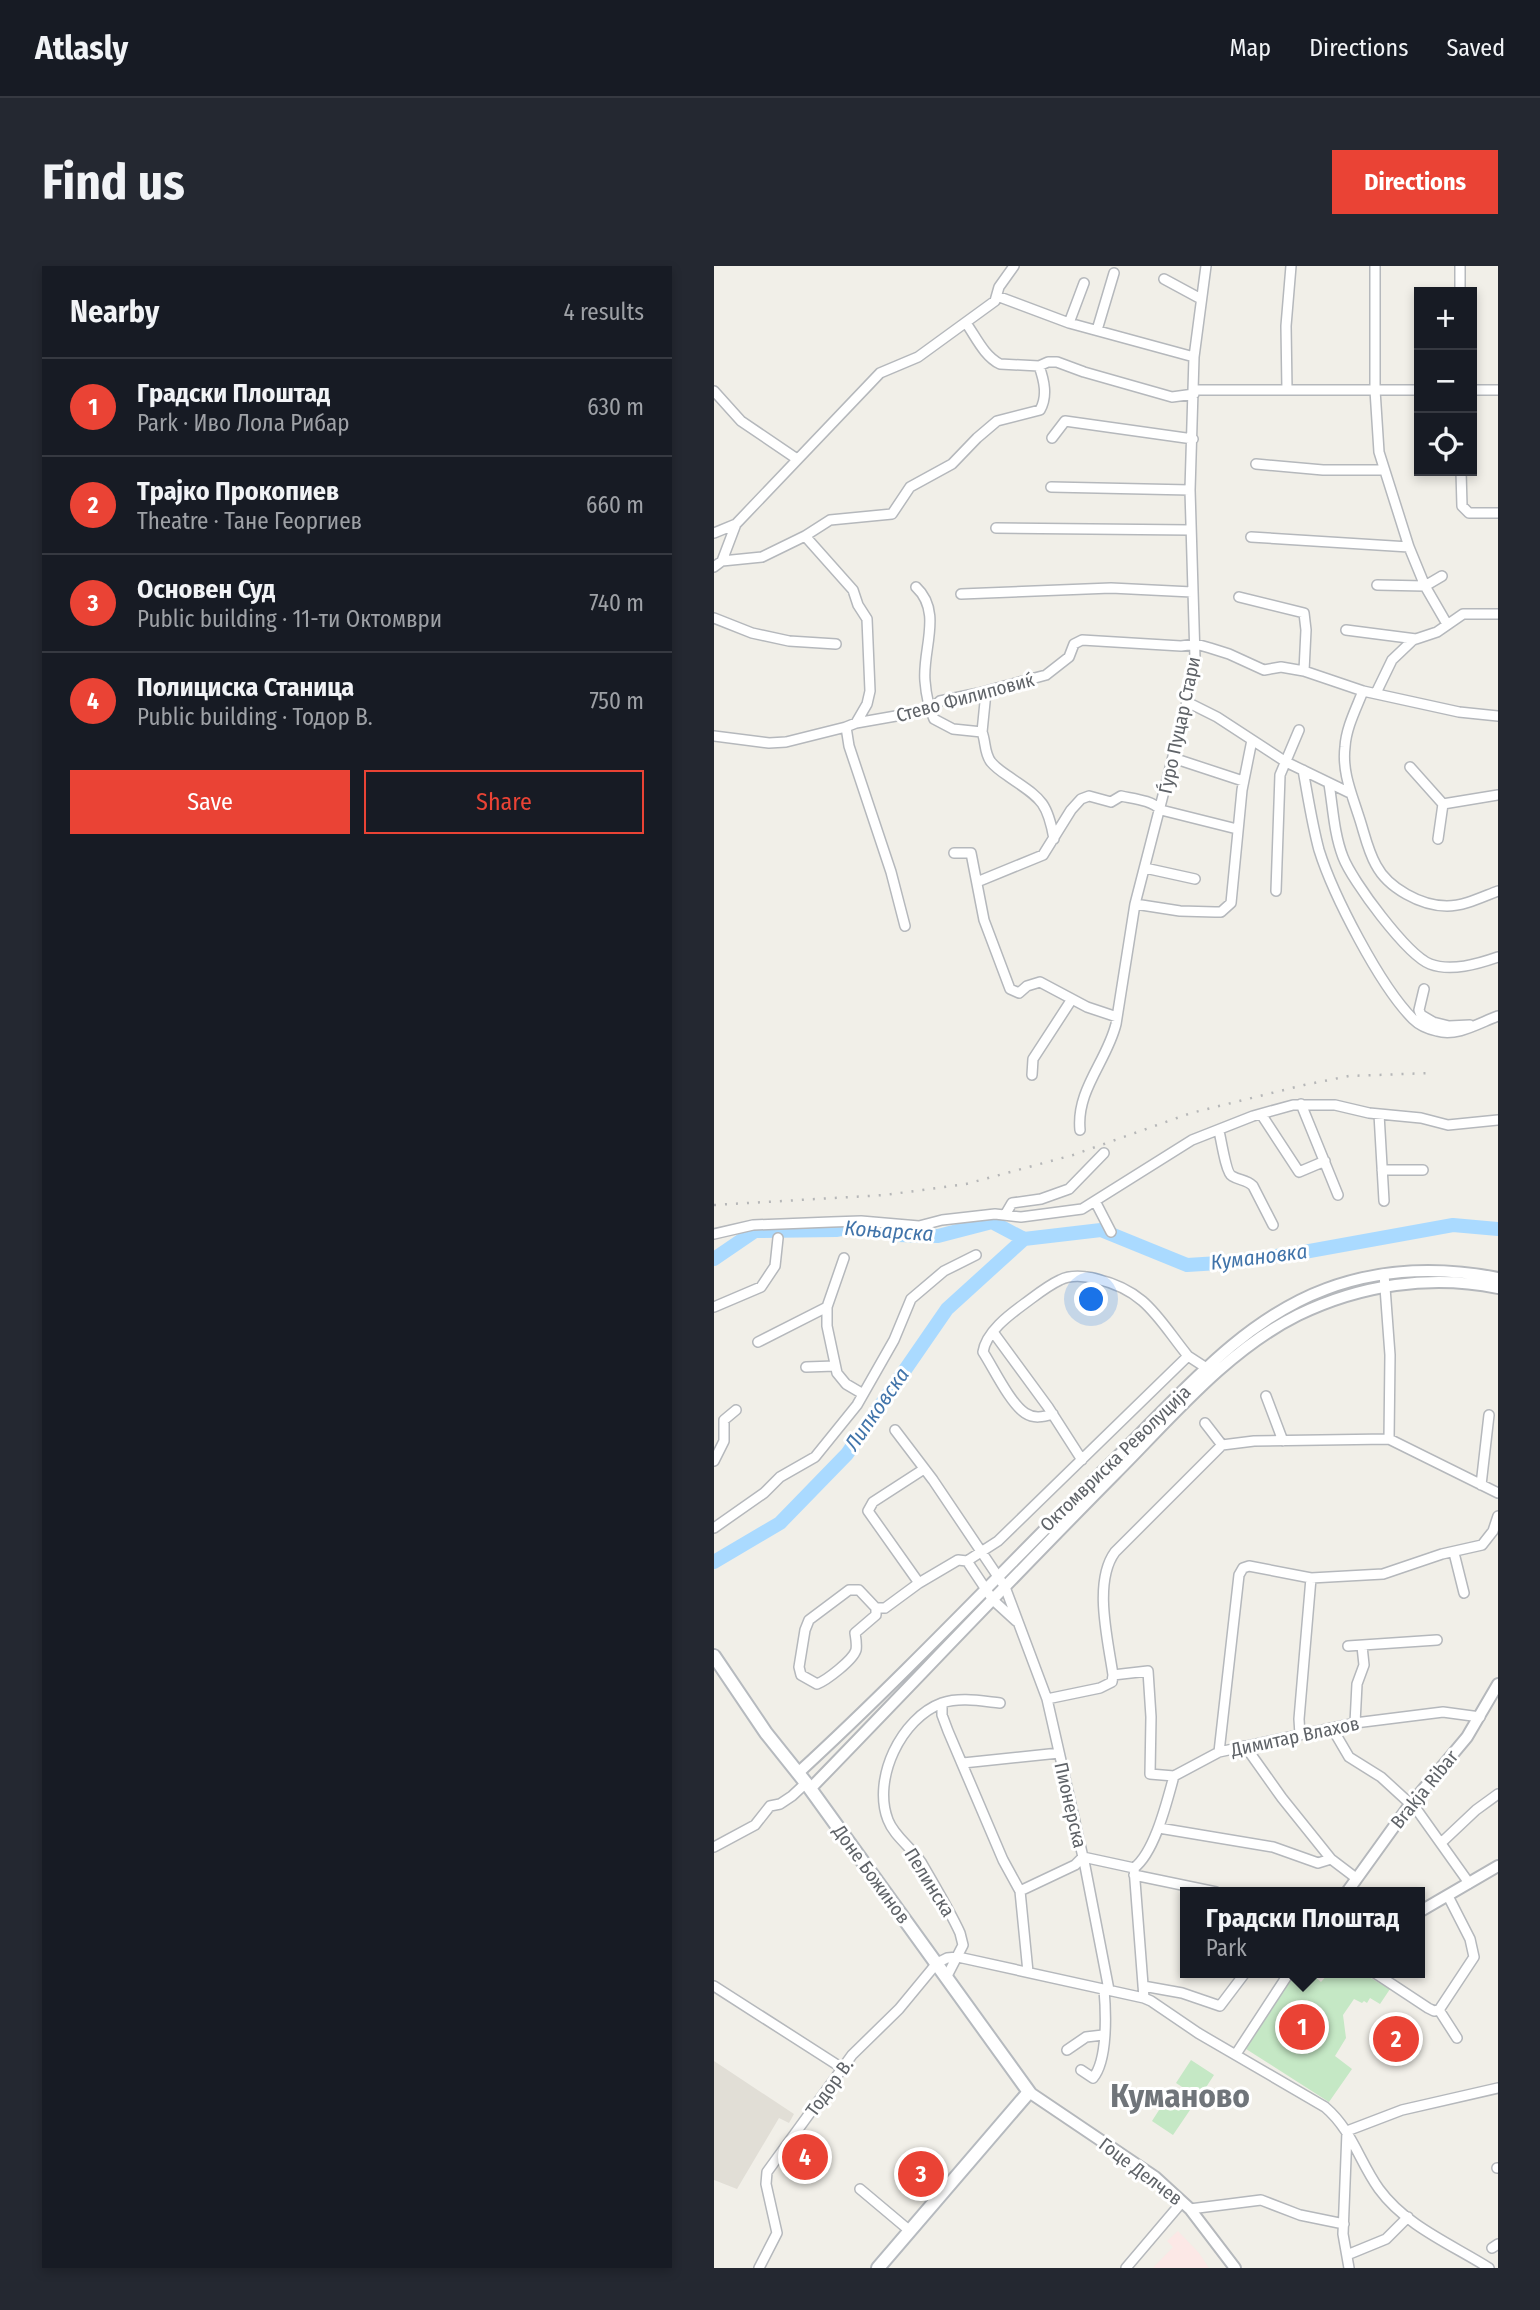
<!DOCTYPE html>
<meta charset="utf-8">
<style>
:root{--surface:#171b24;--page:#242831;--text:#f1f3f6;--muted:#9ea1a6;--line:#363941;--accent:#ea4335}
body{margin:0;font-family:"Fira Sans Condensed",sans-serif;background:var(--page);color:var(--text)}
.controls{position:absolute;right:21px;top:21px;display:grid;overflow:hidden;border-radius:0px;box-shadow:0 4px 10px #0003}
.controls button{width:63px;height:63px;display:grid;place-items:center;padding:0;border:0;border-bottom:2px solid var(--line);background:var(--surface);color:var(--text);font:35px sans-serif}
.you{position:absolute;left:378px;top:1034px;width:24px;height:24px;margin:-18px;border:5px solid #fff;border-radius:50%;background:#1a73e8;box-shadow:0 0 0 10px #1a73e833}
.badge{display:grid;place-items:center;width:46px;height:46px;border-radius:50%;background:var(--accent);color:#fff;font-size:23px;font-weight:700}
.pin{position:absolute;translate:-50% -50%;border:4px solid #fff;box-shadow:0 2px 7px #0006}
.popup{position:absolute;left:466px;top:1621px;width:245px;height:91px;box-sizing:border-box;display:grid;place-content:center;border-radius:0px;background:var(--surface);filter:drop-shadow(0 2px 5px #0005);font-size:23px;white-space:nowrap;color:var(--muted)}
.popup b{font-size:26px;color:var(--text)}
.popup::after{content:'';position:absolute;left:50%;top:100%;margin-left:-14px;border:14px solid transparent;border-top-color:var(--surface)}
.list{margin:0;padding:0;list-style:none}
h2{display:flex;justify-content:space-between;align-items:center;height:91px;margin:0;padding:0 28px;font-size:30px}
h2 small{font-size:23px;font-weight:400;color:var(--muted)}
.list li{display:grid;grid-template-columns:46px 1fr auto;gap:21px;align-items:center;box-sizing:border-box;height:98px;padding:0 28px;border-top:2px solid var(--line)}
.list b{display:block;font-size:26px;white-space:nowrap}
.list p{margin:0;font-size:23px;white-space:nowrap;color:var(--muted)}
.list em{font-size:23px;font-style:normal;color:var(--muted)}
.actions{display:flex;gap:14px;padding:21px 28px}
.actions a{flex:1;padding:16px 0;border:2px solid var(--accent);border-radius:0px;text-align:center;font-size:24px;color:var(--accent)}
.actions .main{background:var(--accent);color:#fff}
.icon{flex:none;width:38px;height:38px;fill:none;stroke:currentColor;stroke-width:2;stroke-linecap:round;stroke-linejoin:round}
.map{position:relative;flex:none;width:784px;height:2002px;overflow:hidden;border-radius:0px}
header{display:flex;align-items:center;gap:42px;box-sizing:border-box;height:98px;padding:0 35px;background:var(--surface);border-bottom:2px solid var(--line)}
header strong{font-size:33px}
nav{display:flex;gap:38px;margin-inline-start:auto;font-size:24px}
.intro{display:flex;align-items:center;justify-content:space-between;box-sizing:border-box;height:168px;padding:0 42px}
h1{margin:0;font-size:49px}
.button{padding:18px 32px;border-radius:0px;background:var(--accent);color:#fff;font-size:24px;font-weight:700}
main{display:flex;gap:42px;padding:0 42px}
aside{flex:1;background:var(--surface);border-radius:0px;box-shadow:0 4px 10px #0003}
.map>svg:first-child{display:block}
.education{fill:#e1ded6}
.medical{fill:#fce8e6}
.green{fill:#c5e8c5}
.lines{fill:none;stroke-linecap:round;stroke-linejoin:round}
.river{stroke:#aadaff;stroke-width:14}
.minor-casing{stroke:#b5b8bc;stroke-width:12}
.tertiary-casing{stroke:#b5b8bc;stroke-width:14}
.secondary-casing{stroke:#b6babf;stroke-width:16}
.minor{stroke:#fff;stroke-width:9}
.tertiary{stroke:#fff;stroke-width:10}
.secondary{stroke:#fff;stroke-width:12}
.rail{stroke:#b6b7b8;stroke-width:2.5;stroke-dasharray:2 9;stroke-linecap:butt}
.labels{text-anchor:middle;stroke-width:6;stroke-linejoin:round;paint-order:stroke}
.street-label{font-size:19px;fill:#5f6368;stroke:#fff}
.water-label{font-size:21px;font-style:italic;fill:#4174aa;stroke:#fff}
.town-label{font-size:33px;font-weight:bold;fill:#70757a;stroke:#fff}
</style>
<header>
<strong>Atlasly</strong>
<nav><a>Map</a><a>Directions</a><a>Saved</a></nav>
</header>
<div class="intro"><h1>Find us</h1><a class="button">Directions</a></div>
<main>
<aside>
<h2>Nearby<small>4 results</small></h2>
<ul class="list">
<li><span class="badge">1</span><div><b>Градски Плоштад</b><p>Park · Иво Лола Рибар</p></div><em>630 m</em></li>
<li><span class="badge">2</span><div><b>Трајко Прокопиев</b><p>Theatre · Тане Георгиев</p></div><em>660 m</em></li>
<li><span class="badge">3</span><div><b>Основен Суд</b><p>Public building · 11-ти Октомври</p></div><em>740 m</em></li>
<li><span class="badge">4</span><div><b>Полициска Станица</b><p>Public building · Тодор В.</p></div><em>750 m</em></li>
</ul>
<div class="actions"><a class="main">Save</a><a>Share</a></div>
</aside>
<div class="map">
<svg width="784" height="2002" viewBox="0 0 784 2002">
<rect width="100%" height="100%" fill="#f1efe8"/>
<path class="education" d="M 0,1795 L 80,1848 L 75,1857 L 65,1852 L 23,1923 L 0,1914 Z"/>
<path class="medical" d="M 464,1965 L 485,1987 L 495,2002 L 439,2002 L 459,1981 L 453,1975 Z"/>
<path class="green" d="M 581,1707 L 597,1707 L 607,1716 L 615,1707 L 648,1707 L 676,1723 L 666,1738 L 656,1732 L 653,1737 L 650,1735 L 648,1737 L 640,1733 L 629,1749 L 632,1772 L 621,1790 L 638,1803 L 615,1836 L 532,1783 Z
M 477,1794 L 500,1809 L 485,1832 L 462,1817 Z
M 454,1830 L 476,1844 L 459,1869 L 438,1855 Z"/>
<g class="lines">
<path class="river" d="M 310,973 L 387,964 L 473,999 L 521,996 L 590,986 L 739,959 L 784,963
M 0,993 L 41,965 L 122,964 L 150,959 L 183,969 L 224,970 L 278,956 L 310,973
M 0,1296 L 66,1257 L 133,1188 L 233,1043 L 310,973"/>
<defs>
<path id="minor" d="M 661,0 L 661,124 L 665,186 L 695,281 L 711,320 L 733,358
M 746,0 L 746,26
M 450,13 L 487,33
M 283,30 L 355,57 L 480,91
M 252,57 C 262,71 270,90 286,98 L 325,100
M 355,57 L 370,17
M 383,64 L 400,7
M 480,124 L 705,124
M 573,124 L 572,60 L 577,0
M 758,124 L 784,124
M 0,125 L 27,155 L 83,193
M 338,172 L 351,155 L 479,173
M 542,198 L 609,204 L 669,204
M 747,205 L 748,240 L 755,247 L 784,247
M 337,221 L 476,224
M 282,262 L 476,264
M 0,267 L 22,258
M 91,270 L 139,324 L 144,339 L 153,353 L 156,425 L 153,438 L 142,457 L 132,461 L 135,480 L 177,606 L 191,660
M 537,271 L 695,281
M 8,295 L 22,258 L 166,107 L 204,91 L 281,35 L 285,21 L 300,0
M 0,301 L 8,295 L 48,291 L 91,270 L 116,254 L 178,248 L 196,221 L 238,198 L 263,172 L 283,155 L 326,144 C 334,130 330,114 325,100 L 334,96 L 343,96 L 370,106 L 458,131 L 480,128
M 663,319 L 711,320 L 728,310
M 202,321 C 229,346 208,384 211,415 C 212,428 215,442 220,453 L 239,463 L 268,466 C 272,476 270,487 277,496 C 282,502 288,506 294,510 C 325,532 333,533 340,573
M 247,328 L 397,322 L 478,326
M 525,331 L 590,347 L 592,364 L 590,405
M 0,352 L 38,367 L 75,375 L 122,378
M 632,364 L 702,373
M 649,425 C 642,443 632,462 631,481 C 628,505 637,526 644,548 C 650,565 653,583 662,599 C 674,622 707,640 733,640 C 750,640 768,631 784,625
M 662,427 L 678,394 L 699,374 L 723,366 L 749,348 L 784,348
M 473,436 L 503,451 L 572,496 L 636,527
M 142,457 L 216,444 L 226,435 L 265,427 L 332,409 L 355,391 L 360,378 L 368,374 L 467,380 L 482,378 L 496,382 L 515,388 L 550,404 L 567,401 L 590,405 L 649,425 L 745,446 L 784,450
M 268,466 L 272,426
M 0,470 L 55,477 L 72,476 L 132,461
M 459,492 L 529,515
M 696,501 L 729,538
M 589,504 C 594,531 598,558 605,584 C 619,629 666,720 699,753 C 705,759 714,763 723,765 C 743,771 765,757 784,750
M 615,518 C 619,542 620,568 629,591 C 638,615 693,689 716,698 C 737,706 764,698 784,691
M 724,573 L 729,538 L 784,529
M 240,587 L 257,587 L 270,654 L 296,723 L 305,727 L 313,720 L 326,716 L 373,741 L 403,751
M 431,602 L 481,613
M 263,616 L 329,589 L 357,544 L 367,533 L 375,530 L 397,536 L 407,530 C 421,533 437,534 447,544 L 523,563
M 562,625 L 566,509 L 585,464
M 421,638 L 466,645 L 501,646 L 507,646 L 517,637 L 528,524 L 538,474
M 710,723 L 705,744 L 707,749 L 719,756 L 735,760 L 756,759
M 318,809 L 319,793 L 358,733
M 587,838 L 624,929
M 547,848 L 585,906 L 611,895
M 665,848 L 670,935
M 366,864 C 362,824 393,795 402,758 L 421,638 L 473,436 L 481,392 L 476,224 L 480,91 L 492,0
M 505,865 C 507,873 512,907 518,910 C 526,915 532,913 539,920 L 559,959
M 668,904 L 709,904
M 381,935 L 397,966
M 291,949 L 298,937 L 327,933 L 355,923 L 390,887
M 0,968 L 39,959 L 117,956 L 147,955 L 205,960 L 228,954 L 281,948 L 307,951 L 368,943 L 478,874 L 539,850 L 579,839 L 621,839 L 655,847 L 707,852 L 734,859 L 784,854
M 130,992 L 113,1041 L 113,1060 L 123,1107 L 132,1118 L 149,1128
M 670,1008 L 676,1089 L 675,1173
M 0,1041 L 47,1021 L 61,1000 L 64,972
M 279,1066 L 334,1141 L 368,1194
M 44,1076 L 113,1041
M 92,1101 L 121,1100
M 552,1130 L 569,1175
M 339,1148 C 329,1151 320,1153 311,1147 C 296,1137 280,1103 269,1086 C 272,1066 295,1049 310,1038 C 321,1030 333,1020 346,1014 C 356,1009 371,1010 383,1013 C 433,1025 444,1053 474,1090
M 491,1157 L 508,1179
M 181,1164 L 219,1214 L 291,1321 L 333,1433 L 371,1600 L 395,1724
M 0,1195 L 10,1175 L 10,1154 L 22,1144
M 210,1203 L 159,1236 L 154,1245 L 205,1317 L 244,1294 L 253,1295 L 284,1275 L 474,1090 L 494,1103
M 767,1219 L 775,1149
M 0,1262 L 50,1227 L 66,1211 L 101,1191 L 143,1139 L 180,1074 L 197,1033 L 230,1005 L 262,989
M 740,1287 L 750,1327
M 253,1295 L 279,1334 L 302,1355
M 162,1342 L 162,1349 L 141,1367 C 142,1373 143,1379 142,1384 C 139,1394 113,1414 103,1418 L 87,1409 L 85,1401 L 91,1364 L 95,1354 L 135,1324 L 145,1324 L 162,1342 L 171,1342 L 205,1317
M 634,1380 L 723,1374
M 333,1433 L 386,1422 L 398,1416 L 399,1409
M 228,1437 L 228,1449 L 234,1465 L 289,1594 L 306,1625 L 314,1706
M 641,1457 L 643,1418 L 650,1399 L 648,1380
M 618,1462 L 635,1491 L 667,1511 L 703,1544 L 755,1617
M 586,1469 L 585,1453 L 597,1312
M 505,1486 L 525,1309 L 529,1302 L 535,1300 L 597,1312 L 669,1308 L 728,1288 L 768,1279 L 779,1265 L 784,1250
M 249,1497 L 345,1487
M 460,1510 L 436,1508 L 437,1451 L 434,1405 L 399,1409 C 394,1374 379,1316 401,1286 L 508,1179 L 540,1175 L 675,1173 L 784,1227
M 445,1562 L 559,1581 L 604,1597 L 617,1593 L 568,1532 L 531,1480
M 727,1577 L 762,1544 L 784,1528
M 0,1581 L 41,1559 L 56,1540 L 66,1538 L 78,1530 L 92,1517
M 369,1591 L 420,1602 L 430,1732
M 617,1593 L 642,1612
M 420,1602 C 441,1586 453,1535 460,1510 L 505,1486 L 641,1457 L 729,1446 L 766,1451
M 420,1609 L 502,1626
M 306,1625 L 361,1599 L 369,1591
M 661,1707 L 714,1742 L 720,1745 L 725,1744 L 760,1691 L 756,1673 L 734,1630
M 233,1710 L 249,1679 L 246,1667 C 236,1645 219,1617 207,1596 C 197,1581 180,1570 174,1554 C 158,1513 187,1452 228,1437 C 246,1431 267,1435 286,1437
M 0,1720 L 128,1802
M 429,1720 L 468,1727 L 506,1740 L 531,1707
M 725,1744 L 743,1772
M 353,1784 L 372,1771 L 389,1769
M 522,1788 L 575,1707
M 367,1804 L 379,1812 C 394,1794 392,1746 390,1723
M 633,1865 L 688,1844 L 784,1822
M 633,1866 L 629,1968 L 635,2002
M 783,1902 L 784,1902
M 146,1923 L 196,1965
M 476,1943 L 547,1934 L 586,1949 L 630,1958
M 778,1982 L 784,1978
M 633,1989 L 672,1973 L 694,1951
M 45,2002 L 63,1967 L 52,1918 L 53,1906 L 138,1789 L 185,1743 L 223,1697 L 233,1692 L 244,1691 L 430,1732 L 437,1735 L 484,1767 L 611,1841 C 638,1864 645,1895 665,1923 C 692,1960 737,1978 775,2002
M 412,2002 L 468,1936"/>
<path id="tertiary" d="M 84,1507 C 194,1406 297,1296 403,1191 C 466,1129 528,1054 612,1023 C 668,1002 727,1001 784,1012
M 96,1523 C 198,1418 298,1312 401,1208 C 457,1152 512,1085 584,1049 C 646,1019 716,1008 784,1022
M 633,1626 L 692,1544 L 753,1471 L 784,1418
M 705,1646 L 784,1600
M 315,1826 L 441,1911 L 476,1943 L 521,2002"/>
<path id="secondary" d="M 0,1390 L 52,1467 L 92,1517 L 315,1826 L 164,2002"/>
</defs>
<use href="#minor" class="minor-casing"/>
<use href="#tertiary" class="tertiary-casing"/>
<use href="#secondary" class="secondary-casing"/>
<use href="#minor" class="minor"/>
<use href="#tertiary" class="tertiary"/>
<use href="#secondary" class="secondary"/>
<path class="rail" d="M 0,939 L 171,929 L 252,918 L 359,889 L 477,847 L 590,819 L 635,810 L 717,807"/>
</g>
<g class="labels">
<g class="street-label">
<text transform="translate(251 431) rotate(-15)" y="7">Стево Филиповиќ</text>
<text transform="translate(465 459) rotate(-78)" y="7">Ѓуро Пуцар Стари</text>
<text transform="translate(401 1192) rotate(-44)" y="7">Октомвриска Револуција</text>
<text transform="translate(581 1470) rotate(-12)" y="7">Димитар Влахов</text>
<text transform="translate(710 1523) rotate(-51)" y="7">Brakja Ribar</text>
<text transform="translate(357 1539) rotate(77)" y="7">Пионерска</text>
<text transform="translate(158 1608) rotate(54)" y="7">Доне Божинов</text>
<text transform="translate(216 1616) rotate(58)" y="7">Пелинска</text>
<text transform="translate(115 1821) rotate(-54)" y="7">Тодор В.</text>
<text transform="translate(427 1905) rotate(37)" y="7">Гоце Делчев</text>
</g>
<g class="water-label">
<text transform="translate(175 965) rotate(4)" y="7">Коњарска</text>
<text transform="translate(545 991) rotate(-7)" y="7">Кумановка</text>
<text transform="translate(163 1143) rotate(-55)" y="7">Липковска</text>
</g>
<g class="town-label">
<text x="466" y="1841">Куманово</text>
</g>
</g>
</svg>
<div class="controls">
<button>+</button>
<button>−</button>
<button><svg class="icon" aria-label="locate" viewBox="0 0 24 24"><circle cx="12" cy="12" r="6"/><path d="M12 2v4M12 18v4M2 12h4M18 12h4"/></svg></button>
</div>
<div class="you"></div>
<div class="pin badge" style="left:588px;top:1761px">1</div>
<div class="popup"><b>Градски Плоштад</b>Park</div>
<div class="pin badge" style="left:682px;top:1773px">2</div>
<div class="pin badge" style="left:207px;top:1908px">3</div>
<div class="pin badge" style="left:91px;top:1891px">4</div>
</div>
</main>
